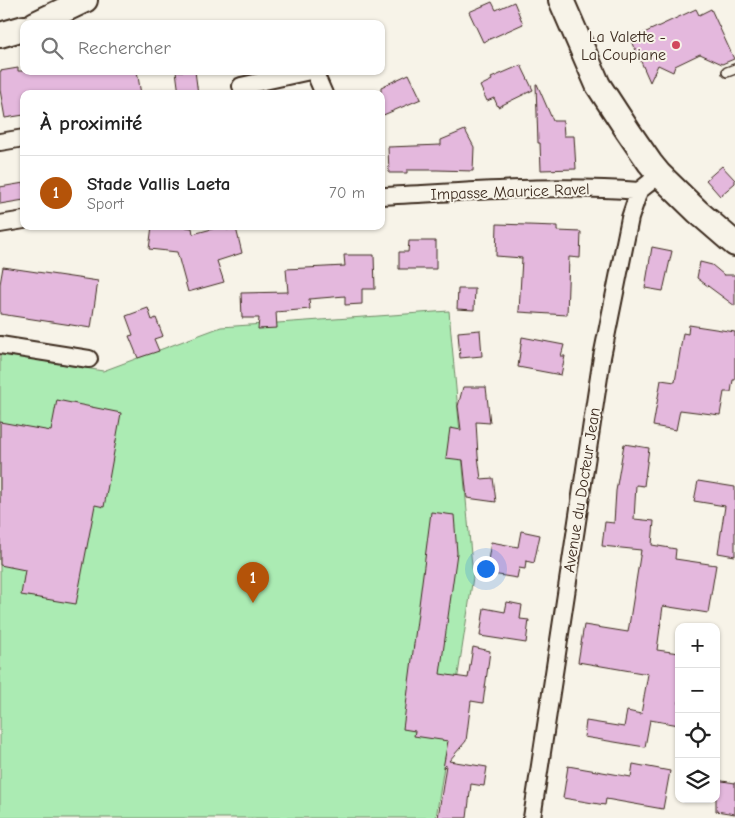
<!DOCTYPE html>
<html lang="fr">
<meta charset="utf-8">
<style>
:root{--surface:#fff;--page:#f2f2f2;--text:#222;--muted:#767676;--line:#e0e0e0;--accent:#b45309}
body{margin:0;font-family:"Comic Neue",sans-serif;background:var(--page);color:var(--text)}
.controls{position:absolute;right:15px;bottom:15px;display:grid;overflow:hidden;border-radius:10px;box-shadow:0 1px 4px #0004}
.controls button{width:45px;height:45px;display:grid;place-items:center;padding:0;border:0;border-bottom:1px solid var(--line);background:var(--surface);color:var(--text);font:25px sans-serif}
.you{position:absolute;left:485px;top:568px;width:18px;height:18px;margin:-12px;border:4px solid #fff;border-radius:50%;background:#1a73e8;box-shadow:0 0 0 8px #1a73e833}
.badge{display:grid;place-items:center;width:32px;height:32px;border-radius:50%;background:var(--accent);color:#fff;font-size:16px;font-weight:700}
.pin{position:absolute;translate:-50% -41px;filter:drop-shadow(0 1px 2px #0008)}
.pin::after{content:'';position:absolute;top:26px;width:18px;height:15px;background:inherit;clip-path:polygon(0 0,100% 0,50% 100%)}
.list{margin:0;padding:0;list-style:none}
h2{display:flex;justify-content:space-between;align-items:center;height:65px;margin:0;padding:0 20px;font-size:21px}
h2 small{font-size:16px;font-weight:400;color:var(--muted)}
.list li{display:grid;grid-template-columns:32px 1fr auto;gap:15px;align-items:center;box-sizing:border-box;height:75px;padding:0 20px;border-top:1px solid var(--line)}
.list b{display:block;font-size:19px;white-space:nowrap}
.list p{margin:0;font-size:16px;white-space:nowrap;color:var(--muted)}
.list em{font-size:16px;font-style:normal;color:var(--muted)}
.icon{flex:none;width:28px;height:28px;fill:none;stroke:currentColor;stroke-width:2;stroke-linecap:round;stroke-linejoin:round}
.map{position:relative;flex:none;width:735px;height:818px;overflow:hidden}
.search{position:absolute;background:var(--surface);box-shadow:0 1px 4px #0004;left:20px;top:20px;width:365px;height:55px;display:flex;align-items:center;gap:12px;box-sizing:border-box;padding:0 18px;border-radius:10px;color:var(--muted);font-size:19px}
.panel{position:absolute;background:var(--surface);box-shadow:0 1px 4px #0004;left:20px;top:90px;width:365px;height:140px;border-radius:10px}
.map>svg:first-child{display:block}
.green{fill:#abebb3;stroke:#738a68}
.building{fill:#e4b8dd;stroke:#3b2a1e}
.lines{fill:none;stroke-linecap:round;stroke-linejoin:round}
.lane-casing{stroke:#3b2a1e;stroke-width:12}
.street-casing{stroke:#3b2a1e;stroke-width:20}
.secondary-casing{stroke:#3b2a1e;stroke-width:28}
.lane{stroke:#f7f3e8;stroke-width:9}
.street{stroke:#f7f3e8;stroke-width:16}
.secondary{stroke:#f7f3e8;stroke-width:24}
.poi-dot{fill:#d1495b;stroke:#f7f3e8;stroke-width:2}
.labels{text-anchor:middle;stroke-width:4;stroke-linejoin:round;paint-order:stroke}
.poi-label{font-size:16px;fill:#3b2a1e;stroke:#f7f3e8;text-anchor:end}
.street-label{font-size:16px;fill:#3b2a1e;stroke:#f7f3e8}
</style>
<div class="map">
<svg width="735" height="818" viewBox="0 0 735 818">
<rect width="100%" height="100%" fill="#f7f3e8"/>
<filter id="ink" filterUnits="userSpaceOnUse"><feTurbulence type="fractalNoise" baseFrequency=".02" numOctaves="2"/><feDisplacementMap in="SourceGraphic" scale="10" xChannelSelector="R" yChannelSelector="G"/><feConvolveMatrix kernelMatrix="1 2 1 2 8 2 1 2 1" color-interpolation-filters="sRGB"/></filter>
<g filter="url(#ink)">
<path class="green" d="M 449,311 L 473,577 L 436,818 L 0,818 L 0,354 L 103,371 L 221,327 Z"/>
<path class="building" d="M 492,2 L 496,10 L 514,2 L 523,24 L 483,42 L 469,12 Z
M 696,9 L 699,15 L 711,9 L 734,59 L 722,64 L 700,54 L 675,66 L 673,72 L 658,65 L 650,82 L 631,39 Z
M 521,65 L 533,90 L 498,107 L 494,98 L 487,101 L 480,86 L 492,80 L 491,78 Z
M 18,68 L 18,71 L 137,71 L 141,94 L 24,94 L 24,115 L 5,118 L 0,90 L 0,71 Z
M 176,71 L 195,71 L 198,94 L 179,94 Z
M 409,74 L 421,99 L 381,116 L 381,87 Z
M 536,84 L 537,84 L 553,121 L 563,121 L 564,136 L 574,136 L 576,169 L 541,170 L 540,143 L 538,143 Z
M 465,130 L 474,147 L 473,171 L 437,170 L 407,170 L 407,173 L 389,173 L 388,147 L 441,145 L 441,140 Z
M 722,166 L 735,180 L 735,183 L 720,196 L 706,180 Z
M 24,183 L 24,200 L 0,204 L 0,187 Z
M 497,224 L 557,226 L 557,231 L 581,232 L 580,258 L 569,257 L 567,315 L 519,312 L 522,258 L 496,256 Z
M 152,226 L 176,226 L 192,228 L 193,234 L 223,226 L 226,226 L 227,230 L 236,228 L 242,253 L 217,261 L 224,282 L 188,292 L 177,252 L 149,249 Z
M 409,241 L 436,241 L 436,269 L 399,269 L 399,252 L 408,252 Z
M 652,247 L 672,251 L 663,291 L 645,288 Z
M 344,255 L 374,255 L 375,289 L 362,289 L 362,304 L 345,305 L 345,296 L 309,299 L 310,309 L 276,312 L 277,328 L 258,329 L 259,318 L 242,318 L 241,293 L 288,292 L 286,269 L 345,266 Z
M 700,262 L 712,265 L 724,275 L 735,275 L 735,306 L 697,278 Z
M 3,267 L 98,281 L 91,328 L 0,314 L 0,284 Z
M 458,289 L 475,289 L 474,310 L 457,309 Z
M 148,308 L 152,320 L 156,318 L 163,336 L 154,339 L 159,351 L 138,358 L 129,336 L 133,335 L 126,316 Z
M 689,325 L 735,332 L 735,380 L 733,380 L 731,392 L 724,392 L 720,415 L 680,410 L 676,430 L 653,426 L 661,380 L 675,382 L 683,333 L 688,334 Z
M 480,330 L 482,356 L 460,358 L 458,332 Z
M 522,337 L 564,345 L 561,356 L 565,356 L 561,375 L 518,367 Z
M 463,387 L 486,387 L 490,423 L 476,422 L 478,456 L 481,479 L 493,478 L 496,502 L 467,498 L 463,460 L 446,458 L 450,428 L 461,430 L 458,406 Z
M 57,400 L 121,413 L 104,507 L 95,505 L 76,604 L 21,595 L 25,570 L 0,565 L 0,422 L 51,431 Z
M 624,444 L 649,448 L 644,486 L 636,485 L 634,519 L 654,521 L 652,545 L 676,549 L 675,559 L 716,565 L 708,613 L 663,606 L 657,650 L 679,653 L 679,725 L 650,720 L 645,747 L 584,737 L 586,721 L 624,727 L 627,711 L 641,714 L 648,674 L 578,662 L 584,625 L 628,632 L 641,550 L 602,546 L 605,522 L 614,523 L 616,491 Z
M 698,481 L 735,487 L 735,556 L 718,553 L 725,506 L 694,501 Z
M 431,512 L 454,515 L 457,553 L 440,674 L 468,678 L 473,647 L 490,651 L 483,703 L 471,701 L 466,741 L 449,761 L 487,767 L 484,786 L 471,784 L 467,818 L 438,818 L 446,765 L 443,768 L 448,741 L 414,736 L 415,731 L 403,729 Z
M 521,531 L 540,535 L 534,563 L 526,561 L 525,569 L 519,568 L 517,578 L 486,573 L 491,542 L 518,547 Z
M 507,602 L 522,605 L 520,619 L 529,620 L 526,643 L 480,636 L 484,608 L 505,612 Z
M 633,764 L 670,771 L 663,809 L 606,799 L 605,805 L 563,798 L 568,766 L 631,777 Z
M 716,780 L 735,783 L 735,814 L 716,811 Z"/>
<g class="lines">
<defs>
<path id="lane" d="M 727,72 L 735,69"/>
<path id="street" d="M 314,71 L 324,94
M 241,86 L 310,71
M 0,142 L 24,138
M 381,196 C 467,192 553,184 639,191
M 0,224 L 24,220
M 0,345 L 89,359
M 532,818 L 602,357 L 630,218 L 639,191 L 649,183 L 659,174"/>
<path id="secondary" d="M 561,0 L 598,85 L 628,131 L 650,163 L 659,174 L 698,212 L 735,244
M 35,24 L 85,0
M 0,35 L 24,28"/>
</defs>
<use href="#lane" class="lane-casing"/>
<use href="#street" class="street-casing"/>
<use href="#secondary" class="secondary-casing"/>
<use href="#lane" class="lane"/>
<use href="#street" class="street"/>
<use href="#secondary" class="secondary"/>
</g>
</g>
<circle class="poi-dot" cx="676" cy="45" r="5"/>
<g class="labels">
<g class="poi-label">
<text x="666" y="42">La Valette -<tspan x="666" dy="18">La Coupiane</tspan></text>
</g>
<g class="street-label">
<text transform="translate(510 191) rotate(-2)" y="6">Impasse Maurice Ravel</text>
<text transform="translate(581 490) rotate(-81)" y="6">Avenue du Docteur Jean</text>
</g>
</g>
</svg>
<div class="controls">
<button>+</button>
<button>−</button>
<button><svg class="icon" aria-label="locate" viewBox="0 0 24 24"><circle cx="12" cy="12" r="6"/><path d="M12 2v4M12 18v4M2 12h4M18 12h4"/></svg></button>
<button><svg class="icon" aria-label="layers" viewBox="0 0 24 24"><path d="M12 4l9 5-9 5-9-5zM3 14l9 5 9-5"/></svg></button>
</div>
<div class="you"></div>
<div class="pin badge" style="left:253px;top:603px">1</div>
<div class="search"><svg class="icon" aria-label="search" viewBox="0 0 24 24"><circle cx="10" cy="10" r="6"/><path d="M15 15l6 6"/></svg>Rechercher</div>
<section class="panel">
<h2>À proximité<small></small></h2>
<ul class="list">
<li><span class="badge">1</span><div><b>Stade Vallis Laeta</b><p>Sport</p></div><em>70 m</em></li>
</ul>
</section>
</div>
